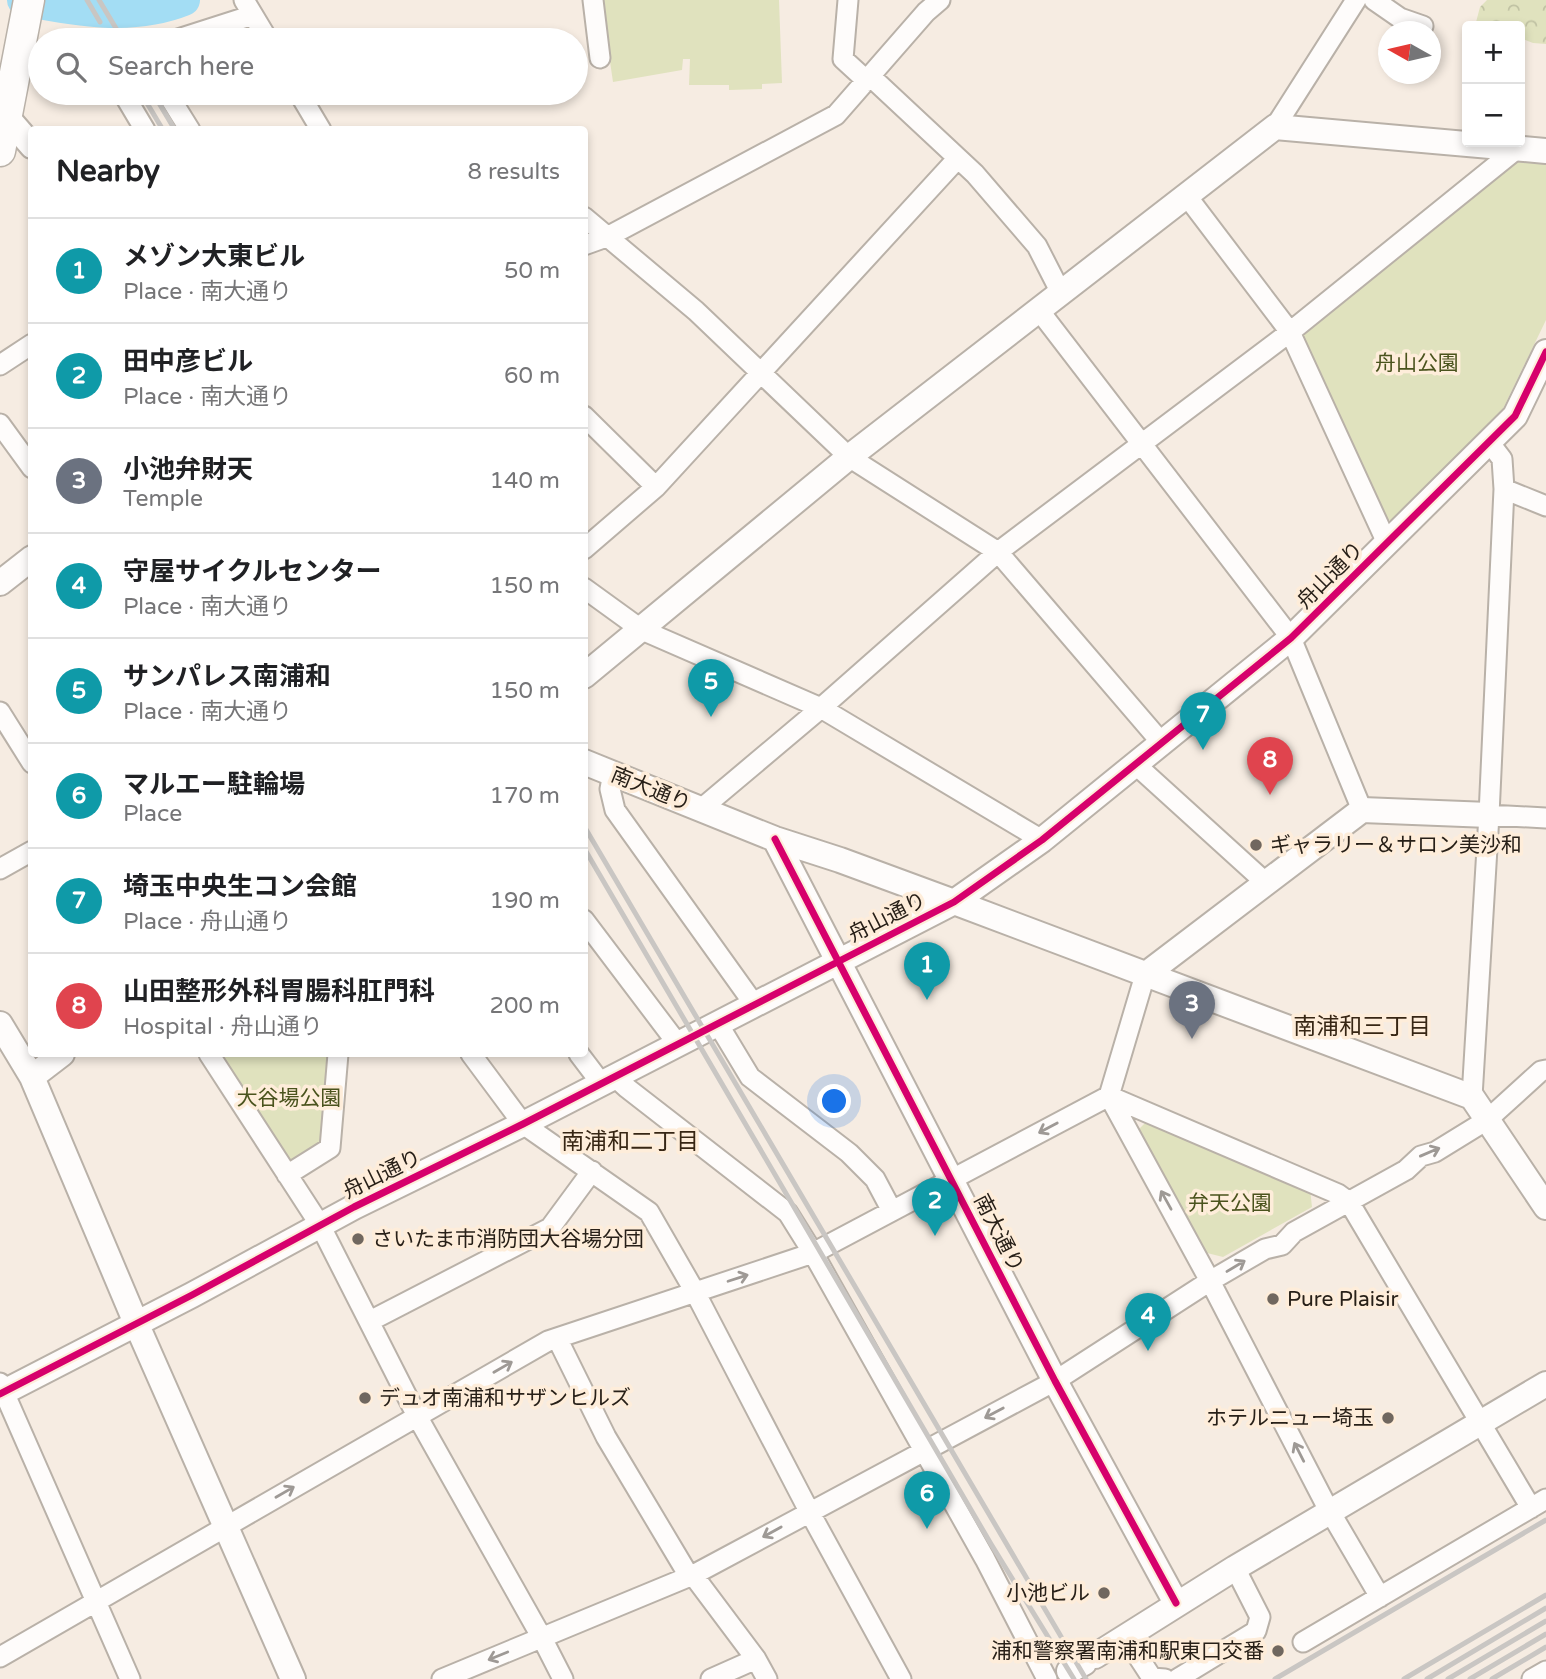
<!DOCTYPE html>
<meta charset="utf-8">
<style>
:root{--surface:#fff;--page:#f2f2f2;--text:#202124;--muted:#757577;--line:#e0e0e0;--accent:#70675f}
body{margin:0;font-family:"Varela Round","Noto Sans JP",sans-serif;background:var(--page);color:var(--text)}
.controls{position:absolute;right:21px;top:21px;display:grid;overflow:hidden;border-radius:7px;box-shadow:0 4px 10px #0003}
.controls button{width:63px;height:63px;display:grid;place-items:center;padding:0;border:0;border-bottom:2px solid var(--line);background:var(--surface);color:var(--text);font:35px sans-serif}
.compass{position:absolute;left:1378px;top:21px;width:63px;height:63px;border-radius:50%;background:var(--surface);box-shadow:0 4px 10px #0003;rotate:278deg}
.you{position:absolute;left:835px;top:1102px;width:24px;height:24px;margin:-18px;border:5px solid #fff;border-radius:50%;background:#1a73e8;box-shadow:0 0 0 10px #1a73e833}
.badge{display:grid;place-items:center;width:46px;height:46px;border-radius:50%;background:var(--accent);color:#fff;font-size:23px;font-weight:700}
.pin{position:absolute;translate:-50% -58px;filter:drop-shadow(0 2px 4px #0008)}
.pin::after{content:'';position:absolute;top:37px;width:24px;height:21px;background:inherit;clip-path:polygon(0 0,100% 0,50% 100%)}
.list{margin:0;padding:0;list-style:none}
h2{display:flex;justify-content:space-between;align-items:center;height:91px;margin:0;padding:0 28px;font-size:30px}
h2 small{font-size:23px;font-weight:400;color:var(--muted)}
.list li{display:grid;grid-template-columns:46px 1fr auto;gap:21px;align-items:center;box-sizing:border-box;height:105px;padding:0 28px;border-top:2px solid var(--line)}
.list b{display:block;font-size:26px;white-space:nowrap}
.list p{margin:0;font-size:23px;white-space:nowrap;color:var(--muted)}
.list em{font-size:23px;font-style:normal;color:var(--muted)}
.icon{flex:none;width:38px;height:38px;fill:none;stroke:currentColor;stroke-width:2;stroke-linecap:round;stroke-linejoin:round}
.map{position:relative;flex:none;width:1546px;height:1679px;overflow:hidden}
.search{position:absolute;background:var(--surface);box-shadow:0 4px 10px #0003;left:28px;top:28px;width:560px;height:77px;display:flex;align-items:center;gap:18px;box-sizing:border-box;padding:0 24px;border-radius:38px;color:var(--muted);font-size:26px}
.panel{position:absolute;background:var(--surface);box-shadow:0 4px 10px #0003;left:28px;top:126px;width:560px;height:931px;border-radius:7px}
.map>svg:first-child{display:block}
.forest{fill:url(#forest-crowns)}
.park{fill:#e0e2be}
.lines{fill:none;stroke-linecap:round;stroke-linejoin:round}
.river{stroke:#a3ddf4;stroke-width:32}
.minor-casing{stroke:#b9b1a8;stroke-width:23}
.tertiary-casing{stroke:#b9b1a8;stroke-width:28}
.primary-casing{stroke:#b9b1a8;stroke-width:33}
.minor{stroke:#fefcfb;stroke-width:19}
.tertiary{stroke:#fefcfb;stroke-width:24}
.primary{stroke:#fefcfb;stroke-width:30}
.rail{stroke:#c9c6c3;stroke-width:5}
.cycleway-casing{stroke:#feedda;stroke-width:11}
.cycleway{stroke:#d6006c;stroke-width:7}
.oneway{stroke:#9e9995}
.poi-dot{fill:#70675f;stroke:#feedda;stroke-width:2.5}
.labels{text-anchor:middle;stroke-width:7;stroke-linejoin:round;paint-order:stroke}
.park-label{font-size:21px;fill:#4a531d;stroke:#feedda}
.street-label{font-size:21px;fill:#282018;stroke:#feedda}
.poi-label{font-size:21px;fill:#282018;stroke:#feedda;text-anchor:start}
.neighbourhood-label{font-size:23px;fill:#372614;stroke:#feedda}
</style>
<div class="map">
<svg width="1546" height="1679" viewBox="0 0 1546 1679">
<defs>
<pattern id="forest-crowns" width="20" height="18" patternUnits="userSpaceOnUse" patternTransform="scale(1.75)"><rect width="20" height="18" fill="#e0e2be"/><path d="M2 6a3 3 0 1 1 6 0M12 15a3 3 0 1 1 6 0" fill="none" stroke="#c0c2a3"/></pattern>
</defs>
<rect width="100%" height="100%" fill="#f6ece2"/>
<path class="forest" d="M 1487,0 L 1546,0 L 1546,44 L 1533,43 L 1520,38 L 1520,26 L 1475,26 L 1480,7 Z"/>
<path class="park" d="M 601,0 L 779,0 L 782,83 L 762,84 L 762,89 L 729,90 L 729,85 L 689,85 L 690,59 L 683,59 L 682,70 L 613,82 Z
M 1522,156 L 1546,160 L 1546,320 L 1499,417 L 1394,520 L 1382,520 L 1301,343 L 1303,330 Z
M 209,1054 L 338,1054 L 330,1148 L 287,1175 Z
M 1147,1121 L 1310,1189 L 1312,1207 L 1223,1257 L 1207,1253 L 1138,1130 Z"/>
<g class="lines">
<path class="river" d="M 23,0 C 76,10 132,21 184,0"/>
<defs>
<path id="minor" d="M 244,0 L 268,40
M 593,0 L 600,58
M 848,0 L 843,59 L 867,81
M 1374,0 L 1400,18 L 1423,26
M 175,40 L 253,15
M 870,76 L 975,174 L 1037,246 L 1060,291
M 123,93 L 145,130
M 167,93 L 190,130
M 299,93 L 321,130
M 1275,127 L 1356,0
M 1186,195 L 1290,332 L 1387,543
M 584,217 L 696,311 L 849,457 L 998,552 L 1161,742
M 584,245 L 609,236 L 836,115 L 926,12 L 940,0
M 1038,309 L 1291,638 L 1362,810
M 0,365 L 32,344
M 584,416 L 656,487
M 0,424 L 32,468
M 1504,489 L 1546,506
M 584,549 L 656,487 L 958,158
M 584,588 L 642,630 L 821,708 L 1042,840
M 0,712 L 32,763
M 1135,764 L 1265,882
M 613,773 L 610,789 L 615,810 L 754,1004
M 701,809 L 821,708 L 998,552 L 1290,332 L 1519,147
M 1489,815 L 1546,818
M 0,869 L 32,851
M 584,920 L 677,1043
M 718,1024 L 750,1077 L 849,1153 L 875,1179 L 892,1211
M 209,1054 L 320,1225 L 417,1416 L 542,1638 L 563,1679
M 471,1054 L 523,1124 L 649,1212 L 695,1292 L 809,1511 L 901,1679
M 579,1054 L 601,1083
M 614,1076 L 627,1088 L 788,1213 L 813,1253 L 985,1559 L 1047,1679
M 1109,1096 L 1338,1194 L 1349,1202 L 1531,1508
M 1109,1096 L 1210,1281 L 1325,1503 L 1380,1597
M 1472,1097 L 1489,815 L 1504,489 L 1502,459 L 1489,442
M 287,1175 L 330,1148 L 338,1054
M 370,1321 L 550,1228 L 592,1171
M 557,1338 L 606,1437 L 686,1571 L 693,1575 L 756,1659 L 767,1679
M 0,1383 L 130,1679
M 1126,1638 L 1152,1678 L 1165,1679
M 1303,1642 L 1546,1499
M 0,1657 L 548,1341 L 813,1253 L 1109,1096 L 1145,975
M 442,1679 L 693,1575 L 1055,1381 L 1210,1281 L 1265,1249 L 1282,1245 L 1294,1232 L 1406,1170 L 1421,1156 L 1435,1152 L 1487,1120 L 1541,1071 L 1546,1070
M 711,1679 L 756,1659
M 1177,1679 L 1256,1631 L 1260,1617 L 1235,1568
M 1532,1679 L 1546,1671"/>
<path id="tertiary" d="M 6,116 L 32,146
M 0,583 L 32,558
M 584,676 L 849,457 L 1275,127 L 1546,151
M 584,762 L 775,839 L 840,860 L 954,902 L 1472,1097 L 1546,1207
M 775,839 L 1055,1381 L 1176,1603
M 1145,975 L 1362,810 L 1489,815
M 0,1024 L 32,1077 L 136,1323 L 293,1679
M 32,1077 L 62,1054
M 0,1394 L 192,1295 L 354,1207 L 523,1124 L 954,902 L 1042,840 L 1291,638 L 1515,416 L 1546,352
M 1095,1656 L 1235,1568 L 1546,1384
M 1069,1671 L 1084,1663"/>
<path id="primary" d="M 0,151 L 29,0"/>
</defs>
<use href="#minor" class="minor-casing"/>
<use href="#tertiary" class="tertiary-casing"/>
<use href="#primary" class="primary-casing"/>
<use href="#minor" class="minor"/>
<use href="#tertiary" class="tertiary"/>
<use href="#primary" class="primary"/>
<path class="rail" d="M 87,0 L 100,22
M 99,0 L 123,40
M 141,93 L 163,130
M 153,93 L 175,130
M 584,826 L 1086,1679
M 584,848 L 991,1544 L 1074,1679
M 1275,1679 L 1546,1520
M 1404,1679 L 1546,1595
M 1427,1679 L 1546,1608
M 1448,1679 L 1546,1621
M 1470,1679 L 1546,1634
M 1492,1679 L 1546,1647"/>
<defs>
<path id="cycleway" d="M 775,839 L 1055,1381 L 1176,1603
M 0,1394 L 192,1295 L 354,1207 L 523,1124 L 954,902 L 1042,840 L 1291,638 L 1515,416 L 1546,352"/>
</defs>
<use href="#cycleway" class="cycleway-casing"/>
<use href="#cycleway" class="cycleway"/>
</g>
<defs><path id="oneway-shaft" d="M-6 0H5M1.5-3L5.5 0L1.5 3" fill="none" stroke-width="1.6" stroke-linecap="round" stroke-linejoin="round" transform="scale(1.75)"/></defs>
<g class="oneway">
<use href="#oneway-shaft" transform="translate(1048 1128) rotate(152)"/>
<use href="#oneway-shaft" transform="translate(1430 1152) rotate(-23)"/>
<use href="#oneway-shaft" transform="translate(1166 1200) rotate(-119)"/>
<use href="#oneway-shaft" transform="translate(1236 1266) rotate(-31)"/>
<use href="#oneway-shaft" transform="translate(738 1278) rotate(-18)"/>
<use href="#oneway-shaft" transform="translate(503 1367) rotate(-30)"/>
<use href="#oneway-shaft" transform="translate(994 1413) rotate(152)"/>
<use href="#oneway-shaft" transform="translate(1299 1452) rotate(-117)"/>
<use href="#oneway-shaft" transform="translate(285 1492) rotate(-30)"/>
<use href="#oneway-shaft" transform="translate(772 1532) rotate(151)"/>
<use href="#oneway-shaft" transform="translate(498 1656) rotate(158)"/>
</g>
<g class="poi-dot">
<circle cx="1256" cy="845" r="7"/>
<circle cx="358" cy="1239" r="7"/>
<circle cx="1273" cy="1299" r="7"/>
<circle cx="365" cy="1398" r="7"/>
<circle cx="1388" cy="1418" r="7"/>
<circle cx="1104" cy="1593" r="7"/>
<circle cx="1278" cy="1651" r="7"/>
</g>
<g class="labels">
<g class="park-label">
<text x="1417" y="370">舟山公園</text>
<text x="289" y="1105">大谷場公園</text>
<text x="1230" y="1210">弁天公園</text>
</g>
<g class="street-label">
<text transform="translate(1330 575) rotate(-45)" y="7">舟山通り</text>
<text transform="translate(651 789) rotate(22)" y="7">南大通り</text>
<text transform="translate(887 917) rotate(-27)" y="7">舟山通り</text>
<text transform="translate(382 1174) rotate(-26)" y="7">舟山通り</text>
<text transform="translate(999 1233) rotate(63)" y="7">南大通り</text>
</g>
<g class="poi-label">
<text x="1270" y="852">ギャラリー＆サロン美沙和</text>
<text x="372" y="1246">さいたま市消防団大谷場分団</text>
<text x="1287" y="1306">Pure Plaisir</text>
<text x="379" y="1405">デュオ南浦和サザンヒルズ</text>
<text x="1374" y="1425" text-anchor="end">ホテルニュー埼玉</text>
<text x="1090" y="1600" text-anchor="end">小池ビル</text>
<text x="1264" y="1658" text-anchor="end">浦和警察署南浦和駅東口交番</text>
</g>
<g class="neighbourhood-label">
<text x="1362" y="1034">南浦和三丁目</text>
<text x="630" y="1149">南浦和二丁目</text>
</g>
</g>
</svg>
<div class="controls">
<button>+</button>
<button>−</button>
</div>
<svg class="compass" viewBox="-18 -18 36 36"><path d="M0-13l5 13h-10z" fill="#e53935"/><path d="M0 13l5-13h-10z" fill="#757577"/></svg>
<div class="you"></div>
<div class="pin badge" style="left:927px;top:1000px;background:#0f9aa8">1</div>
<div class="pin badge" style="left:935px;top:1236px;background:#0f9aa8">2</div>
<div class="pin badge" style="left:1192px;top:1039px;background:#6b7280">3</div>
<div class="pin badge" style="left:1148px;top:1351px;background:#0f9aa8">4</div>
<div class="pin badge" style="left:711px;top:717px;background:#0f9aa8">5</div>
<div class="pin badge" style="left:927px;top:1529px;background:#0f9aa8">6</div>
<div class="pin badge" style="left:1203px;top:750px;background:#0f9aa8">7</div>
<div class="pin badge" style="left:1270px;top:795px;background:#e0444e">8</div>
<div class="search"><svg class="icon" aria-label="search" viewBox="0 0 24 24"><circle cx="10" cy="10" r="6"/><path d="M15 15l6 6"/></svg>Search here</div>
<section class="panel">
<h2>Nearby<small>8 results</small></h2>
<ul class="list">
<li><span class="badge" style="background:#0f9aa8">1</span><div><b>メゾン大東ビル</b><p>Place · 南大通り</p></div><em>50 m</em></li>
<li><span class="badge" style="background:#0f9aa8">2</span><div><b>田中彦ビル</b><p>Place · 南大通り</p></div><em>60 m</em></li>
<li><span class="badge" style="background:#6b7280">3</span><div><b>小池弁財天</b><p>Temple</p></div><em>140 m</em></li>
<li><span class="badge" style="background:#0f9aa8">4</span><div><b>守屋サイクルセンター</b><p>Place · 南大通り</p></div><em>150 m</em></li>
<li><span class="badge" style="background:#0f9aa8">5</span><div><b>サンパレス南浦和</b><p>Place · 南大通り</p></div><em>150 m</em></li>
<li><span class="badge" style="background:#0f9aa8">6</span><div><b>マルエー駐輪場</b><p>Place</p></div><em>170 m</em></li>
<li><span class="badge" style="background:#0f9aa8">7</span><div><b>埼玉中央生コン会館</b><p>Place · 舟山通り</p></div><em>190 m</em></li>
<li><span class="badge" style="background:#e0444e">8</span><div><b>山田整形外科胃腸科肛門科</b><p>Hospital · 舟山通り</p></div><em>200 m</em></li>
</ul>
</section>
</div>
